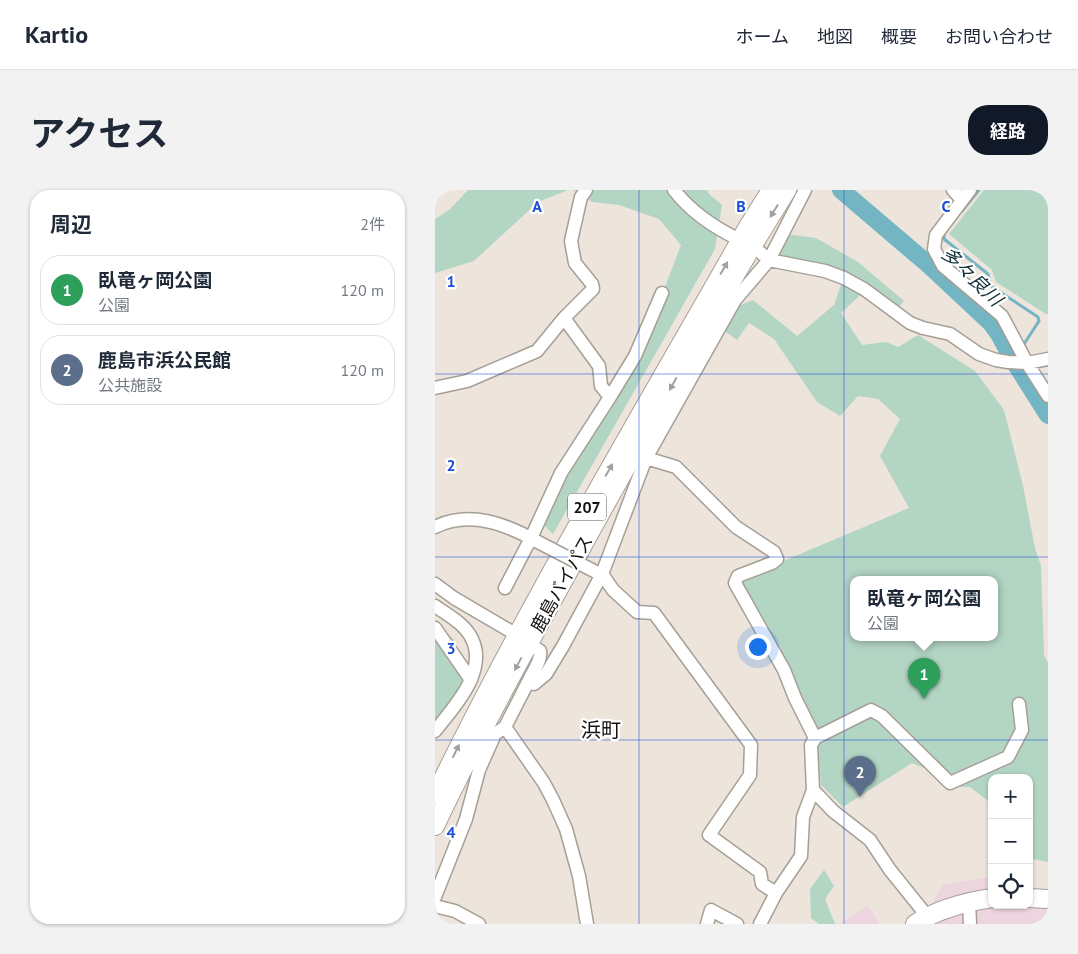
<!DOCTYPE html>
<html lang="ja">
<meta charset="utf-8">
<style>
:root{--surface:#fff;--page:#f2f2f3;--text:#1f2937;--muted:#747a83;--line:#e0e1e3;--accent:#111827}
body{margin:0;font-family:"PT Sans","Noto Sans JP",sans-serif;background:var(--page);color:var(--text)}
.controls{position:absolute;right:15px;bottom:15px;display:grid;overflow:hidden;border-radius:10px;box-shadow:0 1px 4px #0004}
.controls button{width:45px;height:45px;display:grid;place-items:center;padding:0;border:0;border-bottom:1px solid var(--line);background:var(--surface);color:var(--text);font:25px sans-serif}
.you{position:absolute;left:322px;top:456px;width:18px;height:18px;margin:-12px;border:4px solid #fff;border-radius:50%;background:#1a73e8;box-shadow:0 0 0 8px #1a73e833}
.badge{display:grid;place-items:center;width:32px;height:32px;border-radius:50%;background:var(--accent);color:#fff;font-size:16px;font-weight:700}
.pin{position:absolute;translate:-50% -41px;filter:drop-shadow(0 1px 2px #0008)}
.pin::after{content:'';position:absolute;top:26px;width:18px;height:15px;background:inherit;clip-path:polygon(0 0,100% 0,50% 100%)}
.popup{position:absolute;left:415px;top:386px;width:148px;height:65px;box-sizing:border-box;display:grid;place-content:center;border-radius:10px;background:var(--surface);filter:drop-shadow(0 1px 4px #0005);font-size:16px;white-space:nowrap;color:var(--muted)}
.popup b{font-size:19px;color:var(--text)}
.popup::after{content:'';position:absolute;left:50%;top:100%;margin-left:-10px;border:10px solid transparent;border-top-color:var(--surface)}
.list{margin:0;padding:0;list-style:none}
h2{display:flex;justify-content:space-between;align-items:center;height:65px;margin:0;padding:0 20px;font-size:21px}
h2 small{font-size:16px;font-weight:400;color:var(--muted)}
.list li{display:grid;grid-template-columns:32px 1fr auto;gap:15px;align-items:center;box-sizing:border-box;height:70px;margin:0 10px 10px;padding:0 10px;border:1px solid var(--line);border-radius:20px}
.list b{display:block;font-size:19px;white-space:nowrap}
.list p{margin:0;font-size:16px;white-space:nowrap;color:var(--muted)}
.list em{font-size:16px;font-style:normal;color:var(--muted)}
.icon{flex:none;width:28px;height:28px;fill:none;stroke:currentColor;stroke-width:2;stroke-linecap:round;stroke-linejoin:round}
.map{position:relative;flex:none;width:613px;height:734px;overflow:hidden;border-radius:20px}
header{display:flex;align-items:center;gap:30px;box-sizing:border-box;height:70px;padding:0 25px;background:var(--surface);border-bottom:1px solid var(--line)}
header strong{font-size:24px}
nav{display:flex;gap:28px;margin-inline-start:auto;font-size:18px}
.intro{display:flex;align-items:center;justify-content:space-between;box-sizing:border-box;height:120px;padding:0 30px}
h1{margin:0;font-size:35px}
.button{padding:12px 22px;border-radius:20px;background:var(--accent);color:#fff;font-size:18px;font-weight:700}
main{display:flex;gap:30px;padding:0 30px}
aside{flex:1;background:var(--surface);border-radius:20px;box-shadow:0 1px 4px #0004}
.map>svg:first-child{display:block}
.commercial{fill:#edd5df}
.green{fill:#b3d5c4;fill-rule:evenodd}
.lines{fill:none;stroke-linecap:round;stroke-linejoin:round}
.stream{stroke:#74b5c4;stroke-width:3}
.river{stroke:#74b5c4;stroke-width:18}
.minor-casing{stroke:#a69f96;stroke-width:15}
.highway-casing{stroke:#a69f96;stroke-width:20}
.minor{stroke:#fff;stroke-width:12}
.highway{stroke:#fff;stroke-width:18}
.minor-bridge-casing{stroke:#a69f96;stroke-width:15;stroke-linecap:butt}
.minor-bridge{stroke:#fff;stroke-width:12}
.oneway{fill:#a1a09f}
.grid{fill:none;stroke:#1d4ed8;stroke-width:1;stroke-opacity:0.55}
.labels{text-anchor:middle;stroke-width:4.5;stroke-linejoin:round;paint-order:stroke}
.shield{fill:#fff;stroke:#5a5856;stroke-width:1}
.shield-label{font-size:16px;font-weight:bold;fill:#14110e}
.street-label{font-size:18px;fill:#14110e;stroke:#fff}
.water-label{font-size:19px;font-style:italic;fill:#14343b;stroke:#fff}
.quarter-label{font-size:20px;fill:#14110e;stroke:#fff}
.grid-label{font-size:16px;text-anchor:middle;font-weight:bold;fill:#1d4ed8;stroke:#fff;stroke-width:4.5;stroke-linejoin:round;paint-order:stroke}
</style>
<header>
<strong>Kartio</strong>
<nav><a>ホーム</a><a>地図</a><a>概要</a><a>お問い合わせ</a></nav>
</header>
<div class="intro"><h1>アクセス</h1><a class="button">経路</a></div>
<main>
<aside>
<h2>周辺<small>2件</small></h2>
<ul class="list">
<li><span class="badge" style="background:#2e9e5b">1</span><div><b>臥竜ヶ岡公園</b><p>公園</p></div><em>120 m</em></li>
<li><span class="badge" style="background:#5c6f8a">2</span><div><b>鹿島市浜公民館</b><p>公共施設</p></div><em>120 m</em></li>
</ul>
</aside>
<div class="map">
<svg width="613" height="734" viewBox="0 0 613 734">
<rect width="100%" height="100%" fill="#ede5db"/>
<path class="commercial" d="M 557,683 L 557,701 L 495,717 L 508,695 L 554,687 Z
M 433,715 L 445,734 L 405,734 Z
M 561,715 L 613,716 L 613,734 L 492,734 L 539,718 Z"/>
<path class="green" d="M 33,0 L 133,0 L 103,12 L 39,71 L 0,83 L 0,29 L 14,20 Z
M 138,0 L 272,0 L 274,4 L 287,15 L 280,59 L 118,344 L 107,333 L 122,280 L 213,141 L 246,55 L 224,29 L 184,15 L 157,12 Z
M 549,0 L 613,0 L 613,124 L 611,124 L 561,92 L 557,80 L 514,44 Z
M 343,43 L 381,48 L 423,72 L 469,111 L 462,119 L 433,98 L 406,123 L 427,155 L 451,152 L 463,157 L 483,145 L 540,181 L 569,220 L 588,296 L 600,358 L 606,376 L 609,465 L 613,473 L 613,672 L 594,668 L 594,588 L 557,588 L 557,614 L 535,597 L 517,597 L 494,580 L 477,573 L 408,617 L 386,595 L 381,541 L 305,396 L 308,388 L 474,318 L 445,266 L 465,229 L 443,209 L 423,206 L 405,226 L 382,212 L 339,149 L 314,133 L 302,150 L 290,141 L 303,116 L 318,110 L 362,146 L 399,115 L 407,91 L 351,75 L 333,60 ZM 419,390 L 559,390 L 559,448 L 419,448 Z
M 0,431 L 19,450 L 32,482 L 16,512 L 0,533 Z
M 389,680 L 399,696 L 390,709 L 400,734 L 384,734 L 376,728 L 375,699 Z"/>
<g class="lines">
<path class="stream" d="M 527,21 L 544,0
M 509,43 L 509,49 L 553,84 L 556,96 L 603,127 L 604,131 L 587,157"/>
<path class="river" d="M 406,0 L 494,75 L 556,133 L 564,144 L 577,168 L 613,225"/>
<defs>
<path id="minor" d="M 239,0 C 256,22 280,38 305,50
M 518,0 L 527,10
M 535,0 L 501,45 L 499,59 L 508,76 L 567,126 L 592,173 L 613,206
M 317,57 L 325,62 L 334,70 L 390,81 L 409,88 L 429,99 L 475,133 L 488,138 L 515,144 L 544,164 L 561,170 L 573,172 L 592,173 L 613,169
M 129,128 L 164,176 L 166,196 L 175,207
M 0,198 L 32,191 L 102,161 L 129,128 L 158,99 L 157,94 L 140,73 L 136,51 L 146,7 L 151,0
M 211,268 L 241,277 L 301,337 L 339,362 L 342,369 L 337,373 L 303,386 L 300,393 L 349,480 L 360,508 L 380,548
M 0,337 C 35,320 71,334 103,352
M 161,382 L 167,384 L 178,400 L 202,422 L 219,423 L 316,555 L 315,585 L 274,645 L 325,682 L 327,694 L 341,703 L 325,734
M 0,394 L 19,408 L 82,445 L 105,461 C 107,470 97,483 93,492
M 70,398 L 96,348 L 126,283 L 175,207 L 200,166 L 227,103
M 0,416 C 13,425 30,434 37,449 C 53,482 18,518 0,541
M 0,438 L 36,490
M 70,537 L 109,593 L 118,610 L 131,639 L 144,686 L 152,734
M 378,600 L 398,621 L 435,650 L 455,680 L 492,726
M 341,703 L 366,666 L 368,627 L 378,600 L 376,555 L 380,548 L 436,520 L 447,526 L 515,593 L 573,567 L 587,540 L 584,514
M 0,707 L 31,629 L 44,580 L 60,544 L 70,537 L 93,492 L 99,494 L 111,484 L 128,456 L 167,384 L 211,268 L 300,110 L 334,70 L 370,0
M 534,711 L 535,734
M 0,716 L 20,721 L 44,734
M 272,734 L 276,720 L 302,734"/>
<path id="highway" d="M 0,605 C 95,410 207,224 314,35 L 336,0
M 0,636 C 52,527 111,422 169,317 C 229,210 287,103 352,0
M 594,708 L 613,709
M 480,734 C 503,719 530,712 557,708"/>
</defs>
<use href="#minor" class="minor-casing"/>
<use href="#highway" class="highway-casing"/>
<use href="#minor" class="minor"/>
<use href="#highway" class="highway"/>
<defs>
<path id="minor-bridge" d="M 103,352 L 159,381"/>
</defs>
<use href="#minor-bridge" class="minor-bridge-casing"/>
<use href="#minor-bridge" class="minor-bridge"/>
</g>
<defs><path id="oneway-solid" d="M-6-.8H1V-3.2L6.5 0L1 3.2V.8H-6Z" transform="scale(1.25)"/></defs>
<g class="oneway">
<use href="#oneway-solid" transform="translate(339 21) rotate(122)"/>
<use href="#oneway-solid" transform="translate(289 78) rotate(-60)"/>
<use href="#oneway-solid" transform="translate(238 194) rotate(119)"/>
<use href="#oneway-solid" transform="translate(174 280) rotate(-60)"/>
<use href="#oneway-solid" transform="translate(83 474) rotate(118)"/>
<use href="#oneway-solid" transform="translate(21 561) rotate(-64)"/>
</g>
<path class="grid" d="M 204,0 L 204,734M 409,0 L 409,734M 0,184 L 613,184M 0,367 L 613,367M 0,550 L 613,550"/>
<g class="labels">
<rect class="shield" x="133" y="303.5" width="38" height="27" rx="4"/>
<g class="shield-label">
<text x="152" y="323">207</text>
</g>
<g class="street-label">
<text transform="translate(127 394) rotate(-61)" y="6">鹿島バイパス</text>
</g>
<g class="water-label">
<text transform="translate(537 86) rotate(44)" y="7">多々良川</text>
</g>
<g class="quarter-label">
<text x="166" y="547">浜町</text>
</g>
</g>
<g class="grid-label">
<text x="102" y="22">A</text>
<text x="306" y="22">B</text>
<text x="511" y="22">C</text>
<text x="16" y="97">1</text>
<text x="16" y="281">2</text>
<text x="16" y="464">3</text>
<text x="16" y="648">4</text>
</g>
</svg>
<div class="controls">
<button>+</button>
<button>−</button>
<button><svg class="icon" aria-label="locate" viewBox="0 0 24 24"><circle cx="12" cy="12" r="6"/><path d="M12 2v4M12 18v4M2 12h4M18 12h4"/></svg></button>
</div>
<div class="you"></div>
<div class="pin badge" style="left:489px;top:509px;background:#2e9e5b">1</div>
<div class="popup"><b>臥竜ヶ岡公園</b>公園</div>
<div class="pin badge" style="left:425px;top:607px;background:#5c6f8a">2</div>
</div>
</main>
